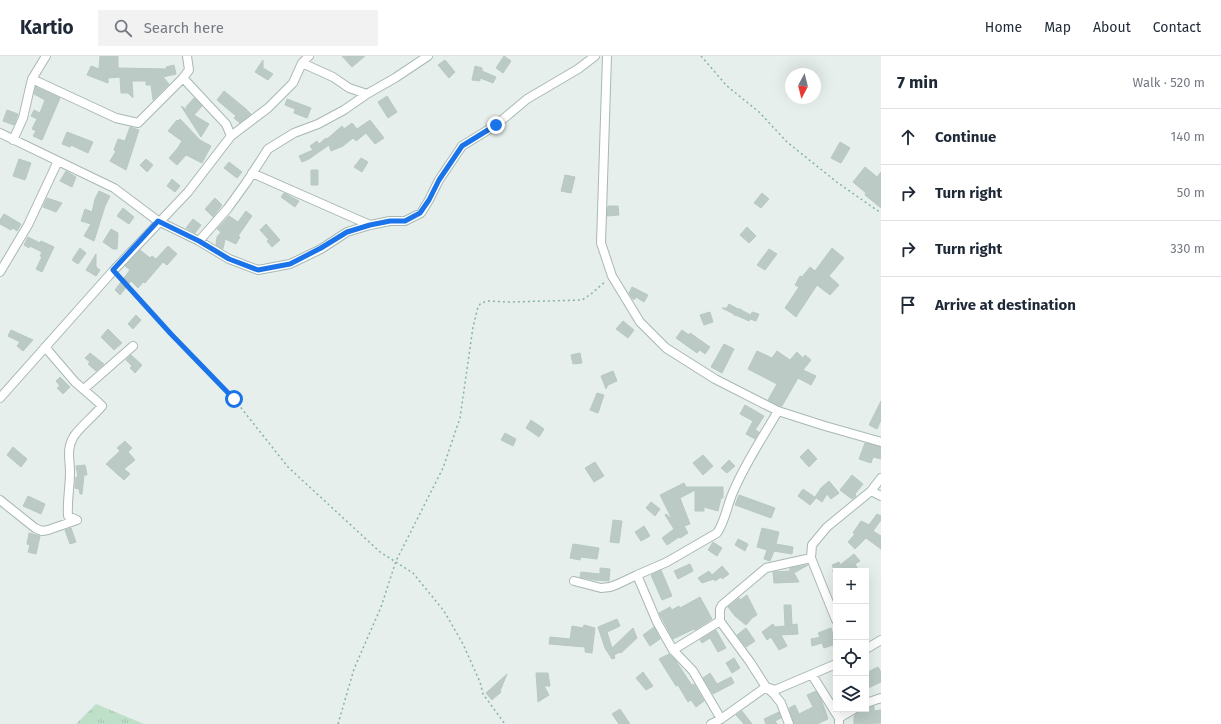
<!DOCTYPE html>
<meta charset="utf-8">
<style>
:root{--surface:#fff;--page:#f2f2f3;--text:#1f2937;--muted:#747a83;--line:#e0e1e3}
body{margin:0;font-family:"Fira Sans",sans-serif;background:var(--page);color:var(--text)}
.controls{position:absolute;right:12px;bottom:12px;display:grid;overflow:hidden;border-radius:0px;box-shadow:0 4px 16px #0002}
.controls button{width:36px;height:36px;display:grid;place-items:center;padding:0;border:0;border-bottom:1px solid var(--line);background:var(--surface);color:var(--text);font:20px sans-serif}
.compass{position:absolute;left:785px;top:12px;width:36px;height:36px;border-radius:50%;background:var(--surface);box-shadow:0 4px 16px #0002;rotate:187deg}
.stop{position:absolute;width:12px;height:12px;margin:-9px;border:3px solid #1a73e8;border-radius:50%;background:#fff}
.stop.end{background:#1a73e8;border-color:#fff;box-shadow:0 1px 4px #0008}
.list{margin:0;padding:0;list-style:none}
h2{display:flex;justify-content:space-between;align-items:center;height:52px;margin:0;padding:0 16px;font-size:17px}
h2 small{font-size:13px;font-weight:400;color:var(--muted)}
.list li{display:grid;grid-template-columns:26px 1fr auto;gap:12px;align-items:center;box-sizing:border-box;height:56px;padding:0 16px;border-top:1px solid var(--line)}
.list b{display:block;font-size:15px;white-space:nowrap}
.list em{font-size:13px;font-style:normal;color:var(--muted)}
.icon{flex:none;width:22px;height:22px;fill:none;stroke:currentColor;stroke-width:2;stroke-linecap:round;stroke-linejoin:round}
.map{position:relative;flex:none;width:881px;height:668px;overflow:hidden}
header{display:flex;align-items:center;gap:24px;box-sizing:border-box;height:56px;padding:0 20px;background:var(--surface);border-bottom:1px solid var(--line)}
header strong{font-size:19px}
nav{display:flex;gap:22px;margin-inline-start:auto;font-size:14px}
.search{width:280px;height:36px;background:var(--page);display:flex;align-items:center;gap:10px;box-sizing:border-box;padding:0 14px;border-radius:0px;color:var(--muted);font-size:15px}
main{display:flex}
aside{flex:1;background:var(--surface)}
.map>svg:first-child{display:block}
.grass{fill:url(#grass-tufts)}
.building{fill:#bbcac4;stroke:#b8c9c2}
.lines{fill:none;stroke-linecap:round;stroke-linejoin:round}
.minor-casing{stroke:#a8b8b2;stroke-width:10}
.path{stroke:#86b3a5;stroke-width:1.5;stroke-dasharray:2 3;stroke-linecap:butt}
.minor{stroke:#fff;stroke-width:8}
.route{stroke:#1a73e8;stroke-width:5}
</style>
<header>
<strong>Kartio</strong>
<div class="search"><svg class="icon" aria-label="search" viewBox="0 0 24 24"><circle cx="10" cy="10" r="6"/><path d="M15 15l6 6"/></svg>Search here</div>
<nav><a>Home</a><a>Map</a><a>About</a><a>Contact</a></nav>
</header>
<main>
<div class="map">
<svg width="881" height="668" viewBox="0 0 881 668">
<defs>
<pattern id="grass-tufts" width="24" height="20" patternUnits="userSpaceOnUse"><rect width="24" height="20" fill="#bfe0c8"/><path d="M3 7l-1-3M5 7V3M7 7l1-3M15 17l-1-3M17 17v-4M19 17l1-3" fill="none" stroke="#a4c1ad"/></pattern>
</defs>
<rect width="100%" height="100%" fill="#e6efeb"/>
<path class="grass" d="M 96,648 L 144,668 L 76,668 Z"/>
<path class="building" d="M 100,0 L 118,0 L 118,12 L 167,13 L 166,11 L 174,9 L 176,18 L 163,21 L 169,28 L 153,44 L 151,29 L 146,29 L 146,25 L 132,25 L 133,42 L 128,37 L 121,37 L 120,21 L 108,22 L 108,27 L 87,19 L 91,10 L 99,13 Z
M 342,0 L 365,0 L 352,11 Z
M 504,0 L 511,5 L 503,17 L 496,12 Z
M 263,4 L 263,12 L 273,18 L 268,24 L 255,16 Z
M 445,4 L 455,16 L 449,22 L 438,9 Z
M 475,10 L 482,12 L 482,15 L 496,21 L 493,27 L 480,22 L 480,25 L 472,24 Z
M 36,31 L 60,42 L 42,84 L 33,80 L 36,75 L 32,73 L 37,63 L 31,60 L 34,54 L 40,57 L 45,44 L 34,38 Z
M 224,35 L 246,53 L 251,58 L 240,67 L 234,62 L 236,60 L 217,44 Z
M 387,40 L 397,56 L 388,62 L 378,46 Z
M 194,42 L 202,50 L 194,59 L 209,68 L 201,81 L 181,50 L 187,54 L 187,53 L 186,51 Z
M 287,43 L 311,52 L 307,62 L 294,57 L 295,53 L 285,49 Z
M 7,54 L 18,58 L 14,69 L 3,65 Z
M 180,63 L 200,84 L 211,90 L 202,107 L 186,99 L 177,109 L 169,102 L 177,93 L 182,85 L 168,75 L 177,64 L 178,65 Z
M 370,64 L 384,82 L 375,88 L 366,77 L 356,85 L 353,82 L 343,90 L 331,95 L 329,89 L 309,103 L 302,106 L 299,100 L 313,94 L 310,90 L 317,85 L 319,88 L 326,82 L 327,83 L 342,70 L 344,73 L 352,67 L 357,73 Z
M 130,71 L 139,74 L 126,114 L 110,105 L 116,95 L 114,94 L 118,83 L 125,85 Z
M 67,76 L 93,86 L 88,97 L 71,89 L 70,91 L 62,88 Z
M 840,86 L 850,92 L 841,107 L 831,102 Z
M 361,102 L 368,106 L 362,116 L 354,111 Z
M 19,103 L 31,107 L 25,124 L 13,120 Z
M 146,103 L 153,109 L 147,116 L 140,109 Z
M 229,106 L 242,116 L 237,122 L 224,112 Z
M 865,111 L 877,121 L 881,116 L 881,152 L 865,139 L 866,137 L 853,126 Z
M 311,114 L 318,114 L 318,129 L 311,129 Z
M 66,115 L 76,121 L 72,131 L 60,125 Z
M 565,119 L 575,121 L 571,137 L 561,135 Z
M 172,123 L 180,130 L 175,136 L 167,130 Z
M 99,135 L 110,140 L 105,150 L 94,185 L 84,180 L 91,168 L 81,165 L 85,153 L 92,156 L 95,143 Z
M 284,137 L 299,145 L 295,151 L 281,141 Z
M 762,137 L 769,143 L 761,152 L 754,147 Z
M 47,142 L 62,147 L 56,156 L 43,151 Z
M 215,142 L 222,149 L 213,161 L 205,153 Z
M 608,150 L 618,150 L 619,159 L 607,160 Z
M 123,152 L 134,161 L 129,168 L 117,160 Z
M 246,155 L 252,160 L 238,180 L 240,181 L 236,188 L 225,183 L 223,193 L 216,189 L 217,181 L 221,176 L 217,173 L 229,160 L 238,166 Z
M 4,158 L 21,168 L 17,175 L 13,172 L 11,174 L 0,168 L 0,164 Z
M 193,163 L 201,169 L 195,177 L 186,172 Z
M 266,168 L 280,184 L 272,191 L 267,185 L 269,184 L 260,174 Z
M 747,171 L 756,180 L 749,187 L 740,179 Z
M 111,173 L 118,177 L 117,193 L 113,193 L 103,186 Z
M 28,181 L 40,187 L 41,185 L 54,191 L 42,216 L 36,213 L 42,201 L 40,200 L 42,196 L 30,190 L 29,192 L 24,189 Z
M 168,190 L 177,198 L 167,209 L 163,206 L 145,227 L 143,226 L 138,232 L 131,225 L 120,239 L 115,234 L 130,214 L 125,210 L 140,194 L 150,202 L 152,200 L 156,203 Z
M 80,192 L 86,197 L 78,208 L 72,204 Z
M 832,192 L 844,202 L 829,220 L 839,229 L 830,239 L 817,229 L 796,261 L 785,252 L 799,231 L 795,229 L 800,220 L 802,221 L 810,211 L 815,215 Z
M 769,193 L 777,198 L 765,214 L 757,209 Z
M 96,198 L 96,211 L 100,214 L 96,220 L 86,214 Z
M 632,231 L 648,239 L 644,246 L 636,241 L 634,244 L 632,242 L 629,237 Z
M 729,248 L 738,253 L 741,253 L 741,254 L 751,259 L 752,256 L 759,258 L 756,265 L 750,263 L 749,265 L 738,260 L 734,259 L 734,258 L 722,252 L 727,252 Z
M 710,256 L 713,266 L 704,269 L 700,259 Z
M 136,259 L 141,264 L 133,273 L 128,268 Z
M 623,265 L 634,274 L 628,282 L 616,273 Z
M 108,273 L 122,287 L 114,294 L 101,281 Z
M 11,274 L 33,284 L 23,295 L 17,290 L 20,286 L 8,280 Z
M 682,274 L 689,279 L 690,277 L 710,291 L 705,298 L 700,294 L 697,297 L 676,282 Z
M 724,288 L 734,293 L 722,317 L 711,311 Z
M 757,295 L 772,302 L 777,295 L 790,304 L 797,296 L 803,302 L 805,299 L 811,304 L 803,314 L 816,320 L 811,329 L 798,322 L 782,350 L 780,350 L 768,344 L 777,328 L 748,313 Z
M 90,297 L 104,308 L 96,315 L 88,308 L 90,306 L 85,302 Z
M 580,297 L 582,307 L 573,308 L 571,299 Z
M 131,299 L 142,309 L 135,317 L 130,312 L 132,310 L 126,304 Z
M 613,315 L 617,325 L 608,329 L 608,328 L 606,333 L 601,320 Z
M 60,321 L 70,331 L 63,338 L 57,332 L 60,330 L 56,325 Z
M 597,337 L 604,339 L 598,357 L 590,354 Z
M 881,345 L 881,364 L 877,373 L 869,369 Z
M 745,349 L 764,360 L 755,374 L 759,376 L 755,383 L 746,378 L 753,365 L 740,358 Z
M 531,364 L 544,373 L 539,381 L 526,372 Z
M 505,377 L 516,383 L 513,390 L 501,384 Z
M 125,385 L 132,392 L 128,396 L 135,404 L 124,413 L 130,418 L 124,424 L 106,408 L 120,395 L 117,392 Z
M 865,387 L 881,391 L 881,403 L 873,401 L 871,407 L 859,403 Z
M 13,391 L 27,403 L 21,411 L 7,399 Z
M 808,393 L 817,403 L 809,411 L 800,401 Z
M 703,399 L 713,410 L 703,419 L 693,407 Z
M 729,404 L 735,410 L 727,417 L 721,412 Z
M 595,406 L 604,420 L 594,426 L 585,412 Z
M 85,409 L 87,419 L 84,419 L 82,438 L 80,438 L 79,433 L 75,432 L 76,421 L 78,421 L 76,410 Z
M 852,419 L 863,428 L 855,438 L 856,440 L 852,443 L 840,434 Z
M 829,425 L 839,437 L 831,443 L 827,438 L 822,446 L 815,441 L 821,432 Z
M 684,427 L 686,431 L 723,431 L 723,442 L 721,442 L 718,455 L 704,451 L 704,455 L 695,455 L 695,434 L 680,442 L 690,468 L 684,470 L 688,477 L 680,482 L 679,481 L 667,489 L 662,482 L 674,473 L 665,459 L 666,458 L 672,463 L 660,439 Z
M 803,433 L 816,442 L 810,449 L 798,440 Z
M 739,439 L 775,452 L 771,462 L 735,449 Z
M 28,440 L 45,448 L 41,458 L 23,450 Z
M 651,446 L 660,453 L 655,460 L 646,452 Z
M 877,458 L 881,460 L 881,464 L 873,475 L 881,480 L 881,493 L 866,482 L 855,493 L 848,486 L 855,478 L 853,477 L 861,465 L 869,469 Z
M 613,464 L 622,465 L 619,487 L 610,486 Z
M 644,470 L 650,480 L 641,485 L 635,476 Z
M 71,472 L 76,486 L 70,488 L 65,474 Z
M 762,472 L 779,476 L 776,488 L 793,491 L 792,498 L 774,495 L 770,505 L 764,503 L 767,494 L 757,491 Z
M 29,477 L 40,480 L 36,498 L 28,496 L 30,489 L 27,488 Z
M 738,483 L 748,488 L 745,495 L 735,489 Z
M 713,486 L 722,492 L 717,500 L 708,494 Z
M 573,488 L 599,492 L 597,503 L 581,501 L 580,504 L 570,502 Z
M 854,498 L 860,505 L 855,508 L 859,515 L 832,515 L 834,514 L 832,509 L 839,506 L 840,509 Z
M 690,508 L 693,515 L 678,523 L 674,515 Z
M 808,509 L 794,517 L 799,526 L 774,527 L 773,516 L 790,515 L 790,512 Z
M 722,510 L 729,518 L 722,523 L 721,521 L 715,525 L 714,523 L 702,527 L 698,522 L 709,515 L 712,519 Z
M 600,512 L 610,513 L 609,525 L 594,524 L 580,521 L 581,516 L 600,518 Z
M 661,514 L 672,540 L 662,544 L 651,519 Z
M 747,539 L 757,559 L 752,562 L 746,569 L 735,560 L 728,551 L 739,542 L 740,544 Z
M 700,541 L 712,563 L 695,574 L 694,573 L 673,583 L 659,557 L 670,551 L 672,554 L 679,550 L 680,552 Z
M 784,549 L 791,549 L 792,569 L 797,568 L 798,578 L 781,579 L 787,590 L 779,594 L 771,581 L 767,584 L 762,576 L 773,568 L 775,571 L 785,570 Z
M 617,563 L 620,570 L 607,576 L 612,592 L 633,572 L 637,582 L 621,597 L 620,596 L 614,599 L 615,602 L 612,603 L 605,592 L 598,571 Z
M 584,569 L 595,572 L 592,597 L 585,596 L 585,591 L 549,588 L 550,581 L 570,583 L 572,570 L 583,572 Z
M 654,571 L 660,583 L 650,590 L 643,579 Z
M 746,572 L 755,585 L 746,591 L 737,579 Z
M 831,572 L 836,588 L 824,592 L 822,587 L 812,590 L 811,583 L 820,581 L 818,577 Z
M 716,574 L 726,592 L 718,596 L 710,582 L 702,587 L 700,584 Z
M 669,598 L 676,605 L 691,628 L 693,629 L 694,628 L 704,645 L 696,651 L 691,644 L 688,646 L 678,629 L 676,630 L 659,603 Z
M 734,602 L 740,612 L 732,617 L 726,607 Z
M 878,611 L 881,616 L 881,626 L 866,633 L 866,617 Z
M 643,616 L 653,630 L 646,634 L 636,622 Z
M 536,617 L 548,617 L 550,630 L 544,630 L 549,639 L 538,646 Z
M 710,617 L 717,628 L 731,621 L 734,627 L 713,638 L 703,622 Z
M 507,618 L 500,635 L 501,636 L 492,644 L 486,637 Z
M 816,635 L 821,643 L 828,663 L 817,668 L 794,668 L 789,652 L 795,649 L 799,658 L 813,651 L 807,639 Z
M 874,650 L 874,655 L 881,654 L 881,667 L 854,668 L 854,660 L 859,655 L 864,654 L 864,653 Z
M 620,653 L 630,668 L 619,668 L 612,658 Z
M 742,655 L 752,668 L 744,668 L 736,659 Z
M 779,656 L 781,662 L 775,665 L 777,668 L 766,668 L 764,663 Z"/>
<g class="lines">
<defs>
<path id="minor" d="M 187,0 L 189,14 L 183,22 L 226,68 L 231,80
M 607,0 L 601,187 L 612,220 L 640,266 L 666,292 L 715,323 L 778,355 L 825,370 L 881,386
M 302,7 L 333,21 L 349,32 L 367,38 L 395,22 L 428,0
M 32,23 L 116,62 L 138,67 L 183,22
M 0,77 L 114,132 L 158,165 L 199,185 L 229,203 L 258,214 L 290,208 L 321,193 L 347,176 L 370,169 L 390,165 L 405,165 L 421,157 L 429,144 L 439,124 L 462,90 L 496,69 L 527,43 L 578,13 L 595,0
M 13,84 L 23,62 L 32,23 L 46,0
M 252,117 L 370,169
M 199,185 L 228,152 L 246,127 L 268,93 L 294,77 L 318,68 L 344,54 L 367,38
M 0,216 L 28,169 L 58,105
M 84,333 L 133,290
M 0,342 L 113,215 L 188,136 L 231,80 L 268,52 L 293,27 L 302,7 L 309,0
M 881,422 L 871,435 L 881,440
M 0,444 L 35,472 L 42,475 L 48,474 L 77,464 L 68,460 C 67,445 70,431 70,416 C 70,403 66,393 74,380 C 82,369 93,361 102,350 L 98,346 L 75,326 L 45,291
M 637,519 L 657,566 L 673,594 L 693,615 L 721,663
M 574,525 L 601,532 L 610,531 L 618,528 L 637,519 L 667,506 L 717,477 C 726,464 727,448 734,434 C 746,406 763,381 778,355
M 836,564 L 811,502 L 812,489 L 827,471 L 871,435
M 866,593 L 881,584
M 673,594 L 720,565
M 812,619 L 839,662 L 839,668
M 866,647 L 881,642
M 839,662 L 854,653
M 711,668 L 721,663 L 766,631 L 775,634 L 836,608
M 789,668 L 781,647 L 774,638 L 766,631 L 750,606 L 720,565 L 720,553 L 722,549 L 766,512 L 811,502"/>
</defs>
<use href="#minor" class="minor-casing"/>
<path class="path" d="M 701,0 L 727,30 L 759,56 L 787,86 L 838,127 L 881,157
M 118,220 L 171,278 L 234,343 L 288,411 L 380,496 L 413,517 L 444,555 L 463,588 L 480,626 L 483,638 L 505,668
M 338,668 L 354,613 L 381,551 L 396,505 L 443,412 L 460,362 L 473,271 L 478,251 L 481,247 L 489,245 L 510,246 L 582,244 L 591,238 L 606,225"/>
<use href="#minor" class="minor"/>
</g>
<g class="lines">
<path class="route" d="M 234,343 L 171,278 L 113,214 L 158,165 L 199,185 L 229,203 L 258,214 L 290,208 L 321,192 L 347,176 L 370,169 L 390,165 L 405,165 L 420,157 L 429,144 L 439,124 L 462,90 L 496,69"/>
</g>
</svg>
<div class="controls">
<button>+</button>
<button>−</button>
<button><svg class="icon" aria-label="locate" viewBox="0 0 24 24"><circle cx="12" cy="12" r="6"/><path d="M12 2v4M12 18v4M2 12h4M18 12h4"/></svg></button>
<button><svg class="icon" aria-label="layers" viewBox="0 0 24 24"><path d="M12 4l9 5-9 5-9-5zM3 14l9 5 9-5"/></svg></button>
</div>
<svg class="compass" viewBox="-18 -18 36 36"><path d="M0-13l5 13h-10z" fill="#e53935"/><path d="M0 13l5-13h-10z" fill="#747a83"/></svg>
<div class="stop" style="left:234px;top:343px"></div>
<div class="stop end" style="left:496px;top:69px"></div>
</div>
<aside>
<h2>7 min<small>Walk · 520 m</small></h2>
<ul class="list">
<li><svg class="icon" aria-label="ahead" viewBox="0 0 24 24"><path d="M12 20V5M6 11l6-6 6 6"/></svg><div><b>Continue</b></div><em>140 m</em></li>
<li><svg class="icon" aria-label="right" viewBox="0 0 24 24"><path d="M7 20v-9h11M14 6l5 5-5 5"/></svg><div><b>Turn right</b></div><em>50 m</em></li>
<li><svg class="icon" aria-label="right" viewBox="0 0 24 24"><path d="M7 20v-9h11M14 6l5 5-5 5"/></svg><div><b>Turn right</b></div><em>330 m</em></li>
<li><svg class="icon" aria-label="arrive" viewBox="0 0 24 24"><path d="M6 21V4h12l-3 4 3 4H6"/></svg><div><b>Arrive at destination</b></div></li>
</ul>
</aside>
</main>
